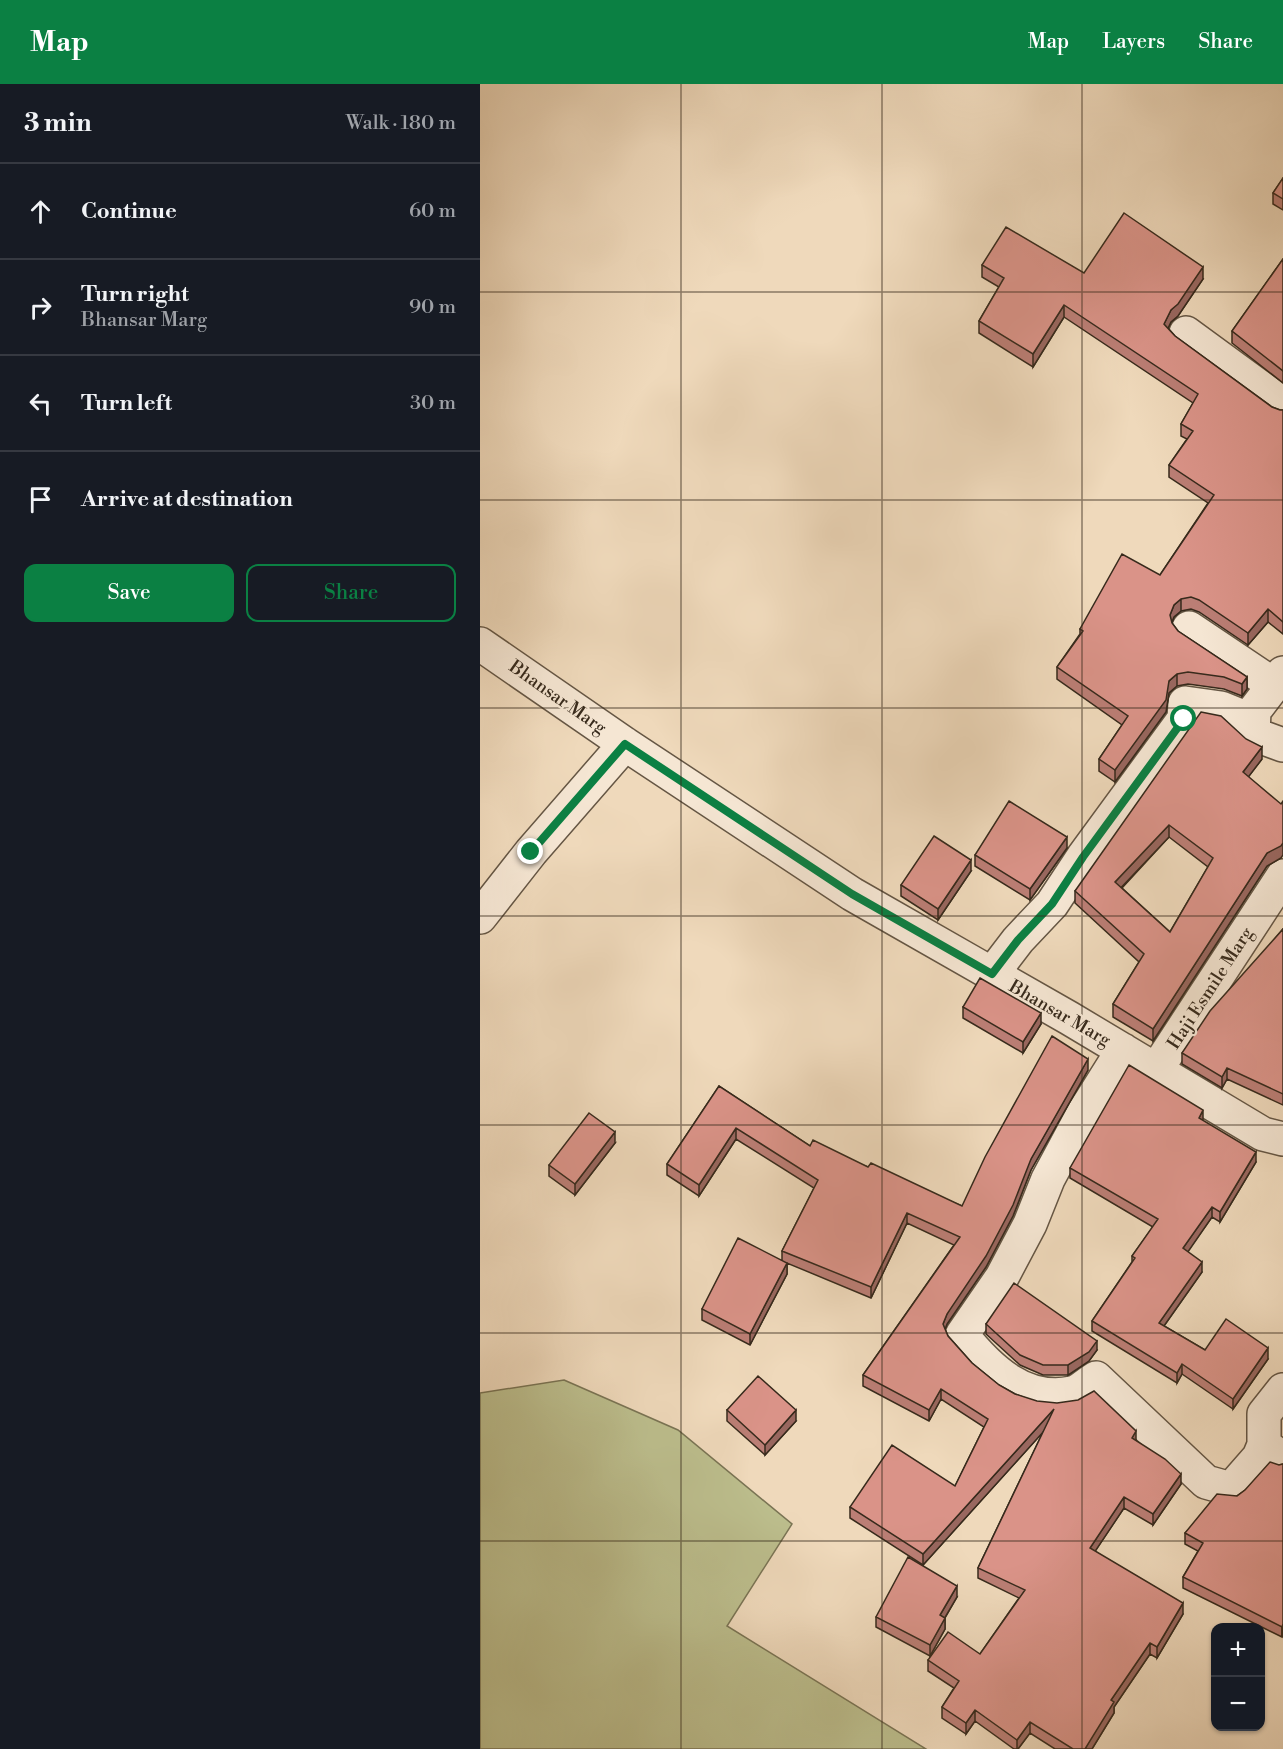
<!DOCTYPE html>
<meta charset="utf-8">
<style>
:root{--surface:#171b24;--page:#242831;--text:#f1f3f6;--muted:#9ea1a6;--line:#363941;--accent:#0b8043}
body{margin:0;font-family:"Libre Bodoni",serif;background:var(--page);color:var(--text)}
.controls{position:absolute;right:18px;bottom:18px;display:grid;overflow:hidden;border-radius:12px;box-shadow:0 2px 4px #0004}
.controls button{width:54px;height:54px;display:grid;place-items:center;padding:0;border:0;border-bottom:2px solid var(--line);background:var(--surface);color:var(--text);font:30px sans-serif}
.stop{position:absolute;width:18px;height:18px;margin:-14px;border:4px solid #0b8043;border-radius:50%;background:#fff}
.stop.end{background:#0b8043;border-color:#fff;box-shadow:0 2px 6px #0008}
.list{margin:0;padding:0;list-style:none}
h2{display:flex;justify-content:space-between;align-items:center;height:78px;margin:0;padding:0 24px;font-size:26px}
h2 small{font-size:20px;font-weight:400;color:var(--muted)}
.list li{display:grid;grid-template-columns:39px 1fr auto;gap:18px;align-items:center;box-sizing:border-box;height:96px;padding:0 24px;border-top:2px solid var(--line)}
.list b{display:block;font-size:22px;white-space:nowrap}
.list p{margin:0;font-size:20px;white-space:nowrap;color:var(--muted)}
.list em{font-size:20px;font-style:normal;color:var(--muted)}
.actions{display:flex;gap:12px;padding:18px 24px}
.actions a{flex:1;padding:14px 0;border:2px solid var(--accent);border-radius:12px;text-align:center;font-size:21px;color:var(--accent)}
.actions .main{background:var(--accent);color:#fff}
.icon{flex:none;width:33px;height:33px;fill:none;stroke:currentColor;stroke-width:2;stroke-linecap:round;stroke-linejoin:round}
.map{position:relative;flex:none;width:803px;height:1665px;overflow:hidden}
header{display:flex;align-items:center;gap:36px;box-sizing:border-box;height:84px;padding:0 30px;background:var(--accent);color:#fff}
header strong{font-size:28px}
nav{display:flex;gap:33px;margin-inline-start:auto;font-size:21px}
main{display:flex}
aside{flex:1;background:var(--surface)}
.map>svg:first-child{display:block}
.green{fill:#bcbe8d;stroke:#7a7454;stroke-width:1.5}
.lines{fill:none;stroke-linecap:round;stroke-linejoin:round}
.minor-casing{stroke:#655644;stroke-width:36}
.minor{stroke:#f5e6d3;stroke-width:33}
.wall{fill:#bb7e75;stroke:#372a1c;stroke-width:1.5;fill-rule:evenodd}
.shaded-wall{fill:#99675f;stroke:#372a1c;stroke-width:1.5}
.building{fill:#da9388;stroke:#372a1c;stroke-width:1.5;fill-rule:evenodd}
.route{stroke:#0b8043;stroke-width:8}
.grid{fill:none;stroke:#372a1c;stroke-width:1.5;stroke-opacity:0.55}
.labels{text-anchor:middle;stroke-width:4.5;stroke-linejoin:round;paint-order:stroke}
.street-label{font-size:18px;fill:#372a1c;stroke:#f5e6d3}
</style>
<header>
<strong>Map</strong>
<nav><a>Map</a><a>Layers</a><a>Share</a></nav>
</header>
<main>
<aside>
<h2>3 min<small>Walk · 180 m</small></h2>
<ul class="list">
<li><svg class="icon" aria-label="ahead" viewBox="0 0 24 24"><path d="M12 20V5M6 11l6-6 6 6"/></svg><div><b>Continue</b></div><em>60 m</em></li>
<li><svg class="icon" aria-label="right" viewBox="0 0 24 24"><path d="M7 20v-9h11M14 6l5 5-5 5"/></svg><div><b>Turn right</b><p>Bhansar Marg</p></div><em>90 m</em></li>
<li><svg class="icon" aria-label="left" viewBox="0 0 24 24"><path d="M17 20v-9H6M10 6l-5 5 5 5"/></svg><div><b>Turn left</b></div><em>30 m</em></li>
<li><svg class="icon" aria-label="arrive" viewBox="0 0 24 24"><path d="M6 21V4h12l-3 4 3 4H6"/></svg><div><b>Arrive at destination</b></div></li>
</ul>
<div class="actions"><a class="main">Save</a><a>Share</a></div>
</aside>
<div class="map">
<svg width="803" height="1665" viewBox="0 0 803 1665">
<rect width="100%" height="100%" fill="#efd9bb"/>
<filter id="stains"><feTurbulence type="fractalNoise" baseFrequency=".00333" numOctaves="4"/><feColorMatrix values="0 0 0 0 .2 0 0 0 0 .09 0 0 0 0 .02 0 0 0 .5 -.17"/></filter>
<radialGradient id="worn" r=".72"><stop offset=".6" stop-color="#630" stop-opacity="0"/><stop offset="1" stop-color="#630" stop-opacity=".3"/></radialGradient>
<path class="green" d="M 84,1296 L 198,1346 L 312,1440 L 247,1542 L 446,1665 L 0,1665 L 0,1309 Z"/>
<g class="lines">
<defs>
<path id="minor" d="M 706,249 L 803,320
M 709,544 L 794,601
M 0,560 L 145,660 L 372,810 L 589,934 L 783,1050 L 803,1055
M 803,589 L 774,627 L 773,650 L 803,661
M 0,833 L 51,768 L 145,660
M 512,890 L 538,856 L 572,820 L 603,773 L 704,635 L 705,619 L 741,624 L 773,637
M 643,966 L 604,1028 L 568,1095 L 550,1140 L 522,1193 L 482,1251 C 510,1286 545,1319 592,1309 C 600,1307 609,1298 616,1294 L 726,1398 L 751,1405 L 779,1373 L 784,1361
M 676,986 L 803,792
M 801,1373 L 784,1361 L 784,1330 L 803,1306"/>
</defs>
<use href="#minor" class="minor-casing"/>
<use href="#minor" class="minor"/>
</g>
<path class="wall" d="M 803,94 L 803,126 L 793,120 L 793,109 Z
M 803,175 L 803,299 L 752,259 L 752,247 Z
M 502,181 L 604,189 L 723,195 L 698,232 L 691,238 L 688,244 L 695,252 L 792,323 L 800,326 L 803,326 L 803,550 L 788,538 L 768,561 L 719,528 L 711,525 L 701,527 L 694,533 L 692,539 L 698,547 L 767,593 L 767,605 L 762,612 L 744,605 L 708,600 L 697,602 L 689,609 L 686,628 L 635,698 L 619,687 L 619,675 L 642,641 L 577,595 L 577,583 L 600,550 L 600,545 L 680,491 L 728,419 L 689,393 L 689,381 L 707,355 L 701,352 L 701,340 L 713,319 L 584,233 L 553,283 L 499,249 L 499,237 L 519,203 L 502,193 Z
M 782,675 L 768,693 L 801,774 L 787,782 L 673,957 L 633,933 L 633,920 L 659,878 L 595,819 L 595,807 ZM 689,753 L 728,783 L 690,848 L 642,804 Z
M 587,764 L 550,816 L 495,782 L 495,771 Z
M 491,787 L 458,836 L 421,812 L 421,801 Z
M 803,845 L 803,1021 L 747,995 L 742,1004 L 702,980 L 702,969 Z
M 483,923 L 561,940 L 543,969 L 483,934 Z
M 608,986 L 551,1086 L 533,1132 L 506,1183 L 467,1240 L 465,1245 L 468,1252 L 492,1279 L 519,1301 L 535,1310 L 656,1357 L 701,1400 L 673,1441 L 644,1424 L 615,1467 L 703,1530 L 677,1574 L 670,1570 L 634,1623 L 634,1629 L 612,1665 L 575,1665 L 550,1649 L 538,1665 L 534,1665 L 495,1637 L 486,1650 L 462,1634 L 462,1623 L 474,1604 L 448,1587 L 448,1576 L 500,1570 L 539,1514 L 498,1494 L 498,1484 L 563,1348 L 443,1481 L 370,1434 L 370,1423 L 475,1402 L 504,1343 L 461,1315 L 449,1337 L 383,1302 L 383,1291 L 474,1161 L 427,1139 L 391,1214 L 307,1179 L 307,1190 L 270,1261 L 222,1236 L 222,1225 L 302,1176 L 302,1167 L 334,1104 L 256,1055 L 219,1112 L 187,1091 L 187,1080 L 239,1002 L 330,1062 L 388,1083 L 482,1122 Z
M 723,1037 L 776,1078 L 740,1138 L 732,1133 L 707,1168 L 722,1188 L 684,1242 L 725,1266 L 788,1275 L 753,1325 L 702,1290 L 697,1299 L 612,1247 L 612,1237 L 652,1178 L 652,1172 L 673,1143 L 590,1094 L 590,1084 Z
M 135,1059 L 95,1111 L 69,1092 L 69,1081 Z
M 506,1240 L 617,1266 L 609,1277 L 588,1291 L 563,1291 L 540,1281 L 506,1250 Z
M 247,1326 L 316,1337 L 285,1371 L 247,1337 Z
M 803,1380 L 802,1553 L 703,1504 L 703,1493 L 718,1467 L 705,1460 L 705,1449 L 765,1406 L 799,1381 Z
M 477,1513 L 465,1534 L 465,1545 L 450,1572 L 396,1543 L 396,1533 Z"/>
<path class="shaded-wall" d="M 723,183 L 723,195 L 698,232 L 691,238 L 684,253 L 684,240 L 691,226 Z
M 584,221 L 584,233 L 553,283 L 553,270 Z
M 701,515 L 701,527 L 694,533 L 690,543 L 690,531 L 694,521 Z
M 788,525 L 788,538 L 768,561 L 768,549 Z
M 697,590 L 697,602 L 689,609 L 686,628 L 635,698 L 635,686 L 689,597 Z
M 767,593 L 767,605 L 762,612 L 762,600 Z
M 782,663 L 782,675 L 763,700 L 763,688 Z
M 689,741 L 689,753 L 635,810 L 635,798 Z
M 587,753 L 587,764 L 550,816 L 550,805 Z
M 803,759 L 803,771 L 801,774 L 787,782 L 673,957 L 673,945 L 787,769 Z
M 491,776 L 491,787 L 458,836 L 458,825 Z
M 561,929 L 561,940 L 543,969 L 543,958 Z
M 608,975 L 608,986 L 551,1086 L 533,1132 L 506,1183 L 467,1240 L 463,1251 L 463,1240 L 467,1230 L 551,1075 Z
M 747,984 L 747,995 L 742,1004 L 742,993 Z
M 723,1026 L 723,1036 L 719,1044 L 719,1034 Z
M 256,1044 L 256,1055 L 219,1112 L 219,1101 Z
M 135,1048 L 135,1059 L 95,1111 L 95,1100 Z
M 776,1068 L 776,1078 L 740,1138 L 740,1128 Z
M 732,1123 L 732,1133 L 703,1175 L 703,1164 Z
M 427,1129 L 427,1139 L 391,1214 L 391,1203 Z
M 722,1178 L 722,1188 L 679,1249 L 679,1239 Z
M 307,1179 L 307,1190 L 270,1261 L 270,1250 Z
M 617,1257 L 617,1266 L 609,1277 L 588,1291 L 588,1281 Z
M 788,1264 L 788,1275 L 753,1325 L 753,1315 Z
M 702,1280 L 702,1290 L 697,1299 L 697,1289 Z
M 461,1305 L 461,1315 L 449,1337 L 449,1326 Z
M 574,1325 L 574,1336 L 443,1481 L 443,1470 Z
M 316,1326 L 316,1337 L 285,1371 L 285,1361 Z
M 656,1347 L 656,1358 L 652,1354 Z
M 701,1390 L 701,1400 L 673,1441 L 673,1430 Z
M 644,1413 L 644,1424 L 610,1475 L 610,1464 Z
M 477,1502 L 477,1513 L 460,1542 L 460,1531 Z
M 703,1519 L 703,1530 L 677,1574 L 677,1563 Z
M 465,1534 L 465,1545 L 450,1572 L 450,1561 Z
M 803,1540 L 803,1551 L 802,1553 L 802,1543 Z
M 670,1559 L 670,1570 L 634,1623 L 634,1629 L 612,1665 L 605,1665 L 631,1616 Z
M 495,1626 L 495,1637 L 486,1650 L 486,1639 Z
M 550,1638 L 550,1649 L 538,1665 L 537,1665 L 537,1656 Z"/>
<path class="building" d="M 803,94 L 803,115 L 793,109 Z
M 644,129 L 723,183 L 698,220 L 691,226 L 684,240 L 695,252 L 792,323 L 800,326 L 803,326 L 803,538 L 788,525 L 768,549 L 719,516 L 711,513 L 701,515 L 694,521 L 690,531 L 692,539 L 698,547 L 767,593 L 762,600 L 744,593 L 708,588 L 697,590 L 689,597 L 686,616 L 635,686 L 619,675 L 648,632 L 577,583 L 603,547 L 600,545 L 642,470 L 680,491 L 734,411 L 689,381 L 713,347 L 701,340 L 718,310 L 584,221 L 553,270 L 499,237 L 524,194 L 502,181 L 526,143 L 604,189 Z
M 803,175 L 803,287 L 752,247 Z
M 721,628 L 741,632 L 766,655 L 782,663 L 763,688 L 801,720 L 803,717 L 803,759 L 801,762 L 787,769 L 673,945 L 633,920 L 664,870 L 595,807 ZM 689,741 L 733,774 L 690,848 L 635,798 Z
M 529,717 L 587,753 L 550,805 L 495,771 Z
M 454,752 L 491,776 L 458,825 L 421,801 Z
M 803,845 L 803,1010 L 747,984 L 742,993 L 702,969 L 730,927 Z
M 500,894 L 561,929 L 543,958 L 483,923 Z
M 572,952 L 608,975 L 551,1075 L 533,1121 L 506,1172 L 467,1230 L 463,1240 L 468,1252 L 492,1279 L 519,1301 L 535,1310 L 557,1317 L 577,1319 L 598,1316 L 614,1307 L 656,1347 L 652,1354 L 685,1375 L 701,1390 L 673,1430 L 644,1413 L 610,1464 L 703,1519 L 677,1563 L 670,1559 L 631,1616 L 634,1618 L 605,1665 L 593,1665 L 550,1638 L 537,1656 L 495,1626 L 486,1639 L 462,1623 L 479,1597 L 448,1576 L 468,1548 L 500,1570 L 545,1506 L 498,1484 L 574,1325 L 443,1470 L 370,1423 L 412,1361 L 475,1402 L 508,1335 L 461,1305 L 449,1326 L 383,1291 L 480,1153 L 427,1129 L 391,1203 L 302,1167 L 338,1096 L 256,1044 L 219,1101 L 187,1080 L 239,1002 L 330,1062 L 333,1056 L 388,1083 L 391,1079 L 482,1122 L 505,1073 Z
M 649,981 L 723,1026 L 719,1034 L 776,1068 L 740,1128 L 732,1123 L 703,1164 L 722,1178 L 679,1239 L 725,1266 L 746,1235 L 788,1264 L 753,1315 L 702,1280 L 697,1289 L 612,1237 L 655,1174 L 652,1172 L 678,1135 L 590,1084 Z
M 109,1029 L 135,1048 L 95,1100 L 69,1081 Z
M 258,1154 L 307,1179 L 270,1250 L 222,1225 Z
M 534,1199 L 617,1257 L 609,1268 L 588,1281 L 563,1281 L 540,1271 L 506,1240 Z
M 278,1292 L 316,1326 L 285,1361 L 247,1326 Z
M 790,1378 L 799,1381 L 803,1380 L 803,1540 L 802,1543 L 703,1493 L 723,1459 L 705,1449 L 737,1410 L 757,1412 L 765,1406 Z
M 428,1473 L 477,1502 L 460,1531 L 465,1534 L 450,1561 L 396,1533 Z"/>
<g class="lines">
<path class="route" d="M 51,768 L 145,660 L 372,810 L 512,890 L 538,856 L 572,820 L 603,773 L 704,635"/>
</g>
<path class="grid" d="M 201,0 L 201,1665M 402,0 L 402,1665M 602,0 L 602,1665M 0,208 L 803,208M 0,416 L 803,416M 0,624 L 803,624M 0,832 L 803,832M 0,1041 L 803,1041M 0,1249 L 803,1249M 0,1457 L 803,1457"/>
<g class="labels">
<g class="street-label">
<text transform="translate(78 613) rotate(35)" y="6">Bhansar Marg</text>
<text transform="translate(730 904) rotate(-57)" y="6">Haji Esmile Marg</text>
<text transform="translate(580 929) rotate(30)" y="6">Bhansar Marg</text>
</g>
</g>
<rect width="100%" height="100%" filter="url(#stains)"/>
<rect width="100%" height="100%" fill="url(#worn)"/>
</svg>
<div class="controls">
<button>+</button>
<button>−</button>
</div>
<div class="stop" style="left:704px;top:635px"></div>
<div class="stop end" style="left:51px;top:768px"></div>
</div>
</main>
